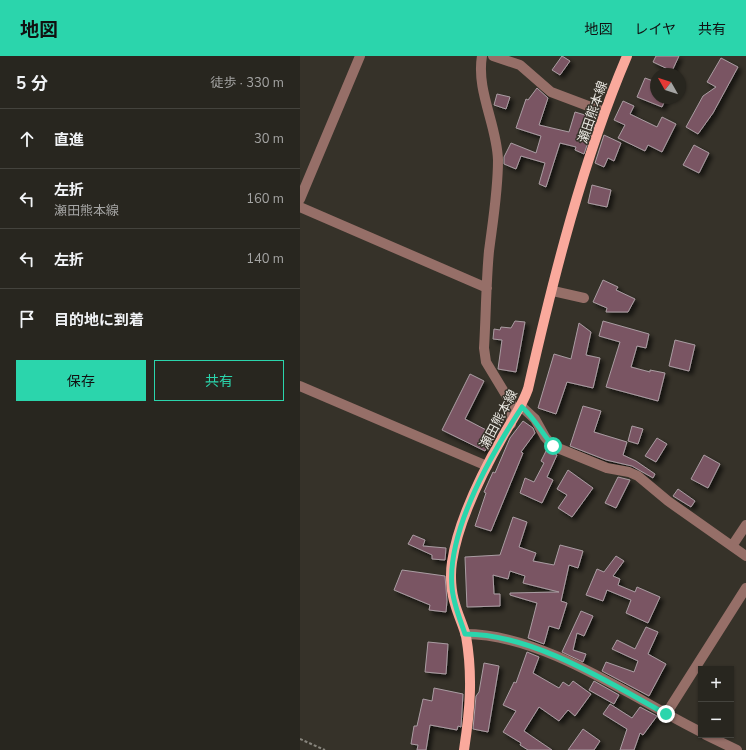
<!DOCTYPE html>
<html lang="ja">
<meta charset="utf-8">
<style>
:root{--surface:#28261f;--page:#302e28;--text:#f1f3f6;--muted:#a5a5a4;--line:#44433d;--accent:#2bd5ac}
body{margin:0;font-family:"Nunito Sans","Noto Sans JP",sans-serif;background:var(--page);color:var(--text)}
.controls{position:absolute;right:12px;bottom:12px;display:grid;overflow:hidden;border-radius:0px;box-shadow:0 1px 3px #0004}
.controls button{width:36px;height:36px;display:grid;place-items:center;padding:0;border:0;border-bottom:1px solid var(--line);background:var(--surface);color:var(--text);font:20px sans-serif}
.compass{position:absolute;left:350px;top:12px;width:36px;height:36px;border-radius:50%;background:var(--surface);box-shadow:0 1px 3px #0004;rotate:309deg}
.stop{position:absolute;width:12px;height:12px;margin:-9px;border:3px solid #2bd5ac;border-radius:50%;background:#fff}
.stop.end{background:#2bd5ac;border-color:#fff;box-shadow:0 1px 4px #0008}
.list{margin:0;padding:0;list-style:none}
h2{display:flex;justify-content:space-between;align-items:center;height:52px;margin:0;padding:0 16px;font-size:17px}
h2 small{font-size:13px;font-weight:400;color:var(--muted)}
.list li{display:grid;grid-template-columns:26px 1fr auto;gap:12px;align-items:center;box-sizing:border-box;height:60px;padding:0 16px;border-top:1px solid var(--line)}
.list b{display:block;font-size:15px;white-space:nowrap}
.list p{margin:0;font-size:13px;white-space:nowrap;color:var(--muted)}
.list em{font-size:13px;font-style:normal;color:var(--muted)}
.actions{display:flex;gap:8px;padding:12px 16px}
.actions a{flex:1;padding:9px 0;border:1px solid var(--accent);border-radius:0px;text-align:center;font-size:14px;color:var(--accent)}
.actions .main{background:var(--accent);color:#111}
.icon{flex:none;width:22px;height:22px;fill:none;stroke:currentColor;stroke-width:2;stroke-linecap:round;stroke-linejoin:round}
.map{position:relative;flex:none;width:446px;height:694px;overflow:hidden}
header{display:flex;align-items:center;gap:24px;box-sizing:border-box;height:56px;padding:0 20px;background:var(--accent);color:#111}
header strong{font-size:19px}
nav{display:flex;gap:22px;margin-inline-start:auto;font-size:14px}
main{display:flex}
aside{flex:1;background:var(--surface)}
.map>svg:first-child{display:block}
.building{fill:#7a5464;stroke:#aa9da2;filter:url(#shadow)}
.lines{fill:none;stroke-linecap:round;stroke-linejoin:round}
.path{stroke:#88857d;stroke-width:2;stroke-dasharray:3 2;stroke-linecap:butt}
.minor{stroke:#966f68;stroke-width:10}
.major{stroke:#faa99c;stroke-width:10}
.route{stroke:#2bd5ac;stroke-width:5}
.labels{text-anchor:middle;stroke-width:3;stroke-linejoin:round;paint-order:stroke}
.street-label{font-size:13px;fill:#ebe9e3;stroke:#363229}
</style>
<header>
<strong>地図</strong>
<nav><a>地図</a><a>レイヤ</a><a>共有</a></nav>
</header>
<main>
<aside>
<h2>5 分<small>徒歩 · 330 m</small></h2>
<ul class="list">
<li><svg class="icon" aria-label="ahead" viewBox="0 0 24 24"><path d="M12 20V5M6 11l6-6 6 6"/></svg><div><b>直進</b></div><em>30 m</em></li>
<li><svg class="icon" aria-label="left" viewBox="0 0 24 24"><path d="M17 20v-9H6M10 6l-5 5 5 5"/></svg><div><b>左折</b><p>瀬田熊本線</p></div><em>160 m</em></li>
<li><svg class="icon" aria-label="left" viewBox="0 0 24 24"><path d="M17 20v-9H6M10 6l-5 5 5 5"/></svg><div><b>左折</b></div><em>140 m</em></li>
<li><svg class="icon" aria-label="arrive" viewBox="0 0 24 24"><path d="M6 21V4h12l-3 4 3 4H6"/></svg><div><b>目的地に到着</b></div></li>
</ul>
<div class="actions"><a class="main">保存</a><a>共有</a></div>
</aside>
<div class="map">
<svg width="446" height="694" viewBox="0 0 446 694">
<defs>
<filter id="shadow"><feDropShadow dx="3.5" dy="3.5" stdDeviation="2" flood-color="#0009"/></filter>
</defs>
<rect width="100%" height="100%" fill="#363229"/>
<path class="building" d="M 262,0 L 270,5 L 260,19 L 252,14 Z
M 356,0 L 379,0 L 372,15 L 353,6 Z
M 421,2 L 438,11 L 413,57 L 398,78 L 386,71 L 403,40 L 416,31 L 407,26 Z
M 345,22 L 356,26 L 356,42 L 366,42 L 362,51 L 337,41 Z
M 237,32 L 248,42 L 239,69 L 269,76 L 275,56 L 285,59 L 286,56 L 297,60 L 284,98 L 275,94 L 276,91 L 260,87 L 246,131 L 239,128 L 245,107 L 221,100 L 216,113 L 204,108 L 204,101 L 211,87 L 236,97 L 241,80 L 216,72 L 226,43 L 228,44 Z
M 197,38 L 210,41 L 206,53 L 194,49 Z
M 323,45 L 334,50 L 330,58 L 357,71 L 362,61 L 376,68 L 362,96 L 348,89 L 345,95 L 318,82 L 325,69 L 314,64 Z
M 304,79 L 321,87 L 314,105 L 308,102 L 304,111 L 295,107 Z
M 394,89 L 409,97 L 399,117 L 383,109 Z
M 292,129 L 311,134 L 307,151 L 288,147 Z
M 303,224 L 318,231 L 316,234 L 335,243 L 328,256 L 306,256 L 307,252 L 293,246 Z
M 215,265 L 225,266 L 216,316 L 198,313 L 202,284 L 193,283 L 194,273 L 200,274 L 201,271 L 211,272 Z
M 303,265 L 349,278 L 346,292 L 337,290 L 331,311 L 350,316 L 350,314 L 365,317 L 358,345 L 306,331 L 320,286 L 299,280 Z
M 279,267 L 291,276 L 286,299 L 300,302 L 293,332 L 267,326 L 256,358 L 238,352 L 254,298 L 271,303 Z
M 375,284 L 395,289 L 389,315 L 369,310 Z
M 170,318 L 184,325 L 165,363 L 194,378 L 185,395 L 142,374 Z
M 283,350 L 301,355 L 294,376 L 327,386 L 323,399 L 336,405 L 355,418 L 353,422 L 332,410 L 306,404 L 270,390 Z
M 223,365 L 233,372 L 235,377 L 221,396 L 223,397 L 191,475 L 175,470 L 186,437 L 184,436 L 193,416 L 195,417 L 210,382 Z
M 332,370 L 343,373 L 338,388 L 328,385 Z
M 357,382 L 367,388 L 356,406 L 345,400 Z
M 247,393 L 257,399 L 247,421 L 253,424 L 242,447 L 220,437 L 225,422 L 234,426 L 244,407 L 241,405 Z
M 404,399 L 420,408 L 408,432 L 391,423 Z
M 268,414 L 293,432 L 272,461 L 258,452 L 267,439 L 257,433 Z
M 318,421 L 330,424 L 316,452 L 305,447 Z
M 378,433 L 395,445 L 391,451 L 373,440 Z
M 213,461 L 227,466 L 219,491 L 236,497 L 233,505 L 254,509 L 260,489 L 283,495 L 278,512 L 269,509 L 261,545 L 267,547 L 259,573 L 249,570 L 244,588 L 228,582 L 237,547 L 210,539 L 210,537 L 259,536 L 223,527 L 225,520 L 210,515 L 208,523 L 193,519 L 194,538 L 200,538 L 200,550 L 167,551 L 165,501 L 200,499 Z
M 113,479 L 125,484 L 123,490 L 146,492 L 145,504 L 132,503 L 132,499 L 108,488 Z
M 316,500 L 324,505 L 313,520 L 320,523 L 318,529 L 335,536 L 337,531 L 360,541 L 348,567 L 326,557 L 331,544 L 307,534 L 303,545 L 286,539 L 297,513 L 304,516 Z
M 102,514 L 145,520 L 147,545 L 146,556 L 129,554 L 130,549 L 94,534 Z
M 281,555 L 293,560 L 284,580 L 277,577 L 273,594 L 286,598 L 283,606 L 262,596 Z
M 346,571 L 358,576 L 348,598 L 366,608 L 349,640 L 302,615 L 306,606 L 334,616 L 338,605 L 312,593 L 317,584 L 335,593 Z
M 128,586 L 148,588 L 146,618 L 125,616 Z
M 227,596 L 239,601 L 233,617 L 259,632 L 263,626 L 269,630 L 273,625 L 291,638 L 275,660 L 268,654 L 259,665 L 239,651 L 224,675 L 252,694 L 228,694 L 220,689 L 221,687 L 203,676 L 216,655 L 203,649 L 214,626 L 216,627 Z
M 184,607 L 199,610 L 188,676 L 173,673 L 176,640 L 179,636 Z
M 294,625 L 319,639 L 314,648 L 289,634 Z
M 134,632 L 163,638 L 161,671 L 158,670 L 157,674 L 130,669 L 126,694 L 117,694 L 118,689 L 111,688 L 114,670 L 117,670 L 123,643 L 132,645 Z
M 310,648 L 332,662 L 340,651 L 357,660 L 343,679 L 340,677 L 334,694 L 320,694 L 327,673 L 303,658 Z
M 283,673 L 300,685 L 294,694 L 268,694 Z"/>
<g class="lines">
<path class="path" d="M 0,683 L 25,694"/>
<path class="minor" d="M 182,0 C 176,35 197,69 198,104 C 198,135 193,164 189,195 C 186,227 186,260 184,292 L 186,306 L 212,349 L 211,368
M 193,0 L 220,9 L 251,36 L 304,56
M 0,143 L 60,0
M 0,151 L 187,232
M 253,235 L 284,242
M 0,330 L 187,410
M 222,351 L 235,363 L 245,381 L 253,390 L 307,412 L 329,416 L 338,420 L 368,445 L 446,500
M 432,490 L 446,469
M 165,578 C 244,578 332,642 401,676
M 366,658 L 446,532
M 406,679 L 437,694"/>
<path class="major" d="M 164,694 C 170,654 173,620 166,580 C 163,569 158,559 155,548 C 151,536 150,519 152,506 C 158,464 182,417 203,380 C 212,364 222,350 228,333 C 253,223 283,103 327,0"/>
</g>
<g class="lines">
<path class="route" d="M 253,390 C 241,376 236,364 222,351 C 192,397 147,474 152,531 C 153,547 160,563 165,578 C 233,578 308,626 366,658"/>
</g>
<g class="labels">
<g class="street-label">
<text transform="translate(292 56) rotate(-71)" y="5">瀬田熊本線</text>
<text transform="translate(198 363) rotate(-62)" y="5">瀬田熊本線</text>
</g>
</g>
</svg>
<div class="controls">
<button>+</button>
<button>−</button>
</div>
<svg class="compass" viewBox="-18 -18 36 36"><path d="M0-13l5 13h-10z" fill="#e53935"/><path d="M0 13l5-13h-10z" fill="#a5a5a4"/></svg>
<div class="stop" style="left:253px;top:390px"></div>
<div class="stop end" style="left:366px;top:658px"></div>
</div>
</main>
